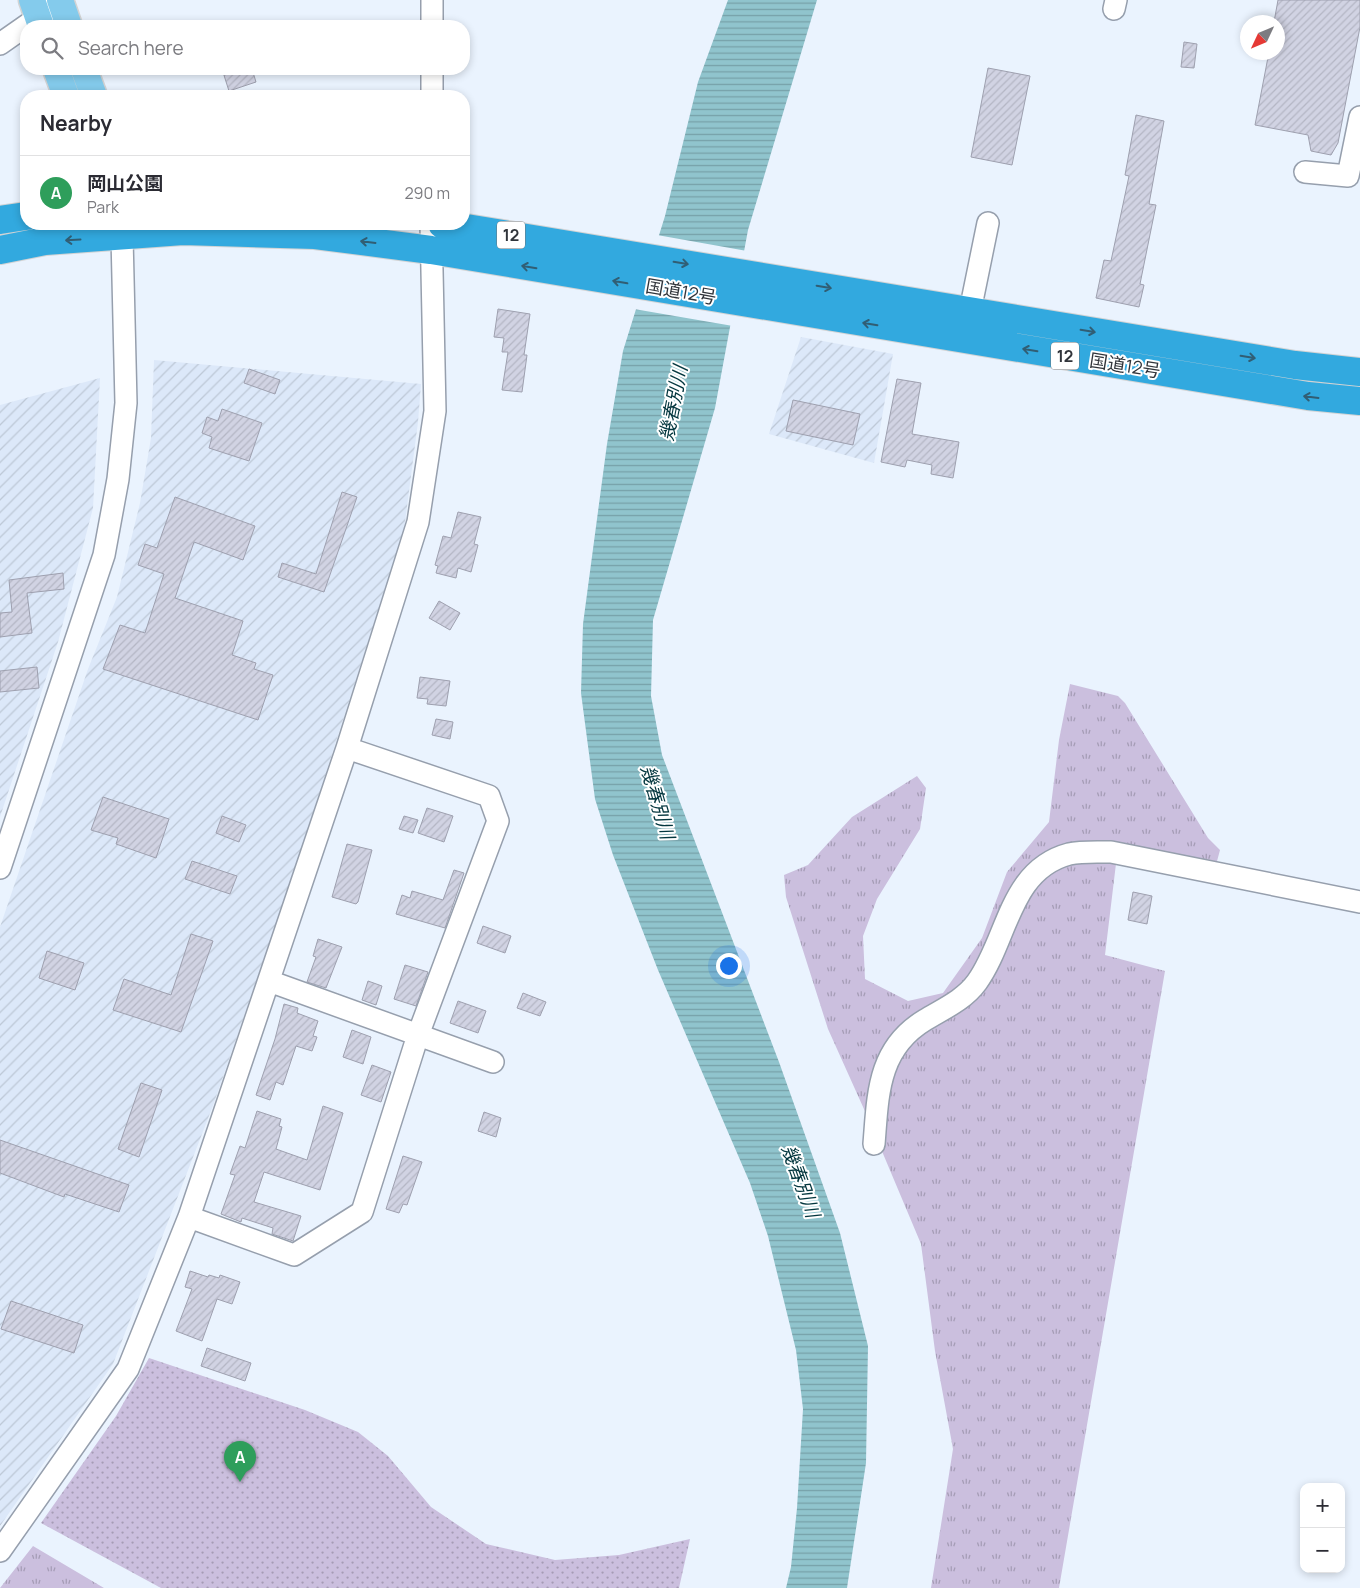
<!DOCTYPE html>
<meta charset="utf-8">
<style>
:root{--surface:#fff;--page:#f7f7f7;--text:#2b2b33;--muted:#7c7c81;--line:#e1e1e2;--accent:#b42348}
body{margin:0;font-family:Manrope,"Noto Sans JP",sans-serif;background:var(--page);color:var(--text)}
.controls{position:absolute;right:15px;bottom:15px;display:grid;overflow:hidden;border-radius:10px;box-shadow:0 2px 8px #0003}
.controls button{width:45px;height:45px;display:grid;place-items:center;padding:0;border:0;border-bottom:1px solid var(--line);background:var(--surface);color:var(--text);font:25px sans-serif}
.compass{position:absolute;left:1240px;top:15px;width:45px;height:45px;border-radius:50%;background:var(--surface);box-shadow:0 2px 8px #0003;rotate:226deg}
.you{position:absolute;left:728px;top:965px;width:18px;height:18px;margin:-12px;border:4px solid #fff;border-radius:50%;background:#1a73e8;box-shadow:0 0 0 8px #1a73e833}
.badge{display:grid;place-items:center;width:32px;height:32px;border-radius:50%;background:var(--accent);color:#fff;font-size:16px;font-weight:700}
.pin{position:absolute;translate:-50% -41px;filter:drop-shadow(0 1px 2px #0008)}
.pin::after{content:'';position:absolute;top:26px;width:18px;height:15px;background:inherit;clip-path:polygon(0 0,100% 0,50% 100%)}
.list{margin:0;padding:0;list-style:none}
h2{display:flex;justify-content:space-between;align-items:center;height:65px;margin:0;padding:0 20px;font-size:21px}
h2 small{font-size:16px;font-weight:400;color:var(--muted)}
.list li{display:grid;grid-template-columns:32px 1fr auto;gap:15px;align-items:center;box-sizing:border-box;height:75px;padding:0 20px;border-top:1px solid var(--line)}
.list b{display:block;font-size:19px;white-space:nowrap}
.list p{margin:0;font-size:16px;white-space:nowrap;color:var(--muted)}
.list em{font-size:16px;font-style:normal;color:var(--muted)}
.icon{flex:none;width:28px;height:28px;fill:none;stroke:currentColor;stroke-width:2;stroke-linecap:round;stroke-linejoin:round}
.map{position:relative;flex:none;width:1360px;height:1588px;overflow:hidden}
.search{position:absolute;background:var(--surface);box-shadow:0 2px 8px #0003;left:20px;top:20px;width:450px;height:55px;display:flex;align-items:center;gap:12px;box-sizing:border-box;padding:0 18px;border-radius:20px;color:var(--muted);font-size:19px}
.panel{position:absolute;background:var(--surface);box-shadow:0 2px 8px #0003;left:20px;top:90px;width:450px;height:140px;border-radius:20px}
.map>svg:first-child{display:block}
.industrial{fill:url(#industrial-furrows)}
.grass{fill:url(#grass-tufts)}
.park{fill:url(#park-dots)}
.water{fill:url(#water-rules)}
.pier{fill:#eaf3fe}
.building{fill:url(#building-hatch);stroke:#9ea0af}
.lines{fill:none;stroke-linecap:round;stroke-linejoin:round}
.minor-casing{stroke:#969fad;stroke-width:24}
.major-casing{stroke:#d2d3d4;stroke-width:29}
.highway-casing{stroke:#d2d3d4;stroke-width:30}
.minor{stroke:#fff;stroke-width:21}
.major{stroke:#84cbec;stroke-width:26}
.highway{stroke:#32a9df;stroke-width:28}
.oneway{stroke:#315e74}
.labels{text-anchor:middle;stroke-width:4;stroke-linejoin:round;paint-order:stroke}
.shield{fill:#fff;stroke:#6f7276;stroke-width:1}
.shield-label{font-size:16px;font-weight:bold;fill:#31353b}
.street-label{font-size:18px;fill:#31353b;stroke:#fff}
.water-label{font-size:19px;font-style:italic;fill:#03363e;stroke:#fff}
</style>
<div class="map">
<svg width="1360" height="1588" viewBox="0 0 1360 1588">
<defs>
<pattern id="industrial-furrows" width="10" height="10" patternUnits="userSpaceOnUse" patternTransform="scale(1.25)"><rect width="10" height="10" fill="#dce8f9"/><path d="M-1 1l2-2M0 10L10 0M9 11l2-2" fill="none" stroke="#bdc8d6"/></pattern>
<pattern id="grass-tufts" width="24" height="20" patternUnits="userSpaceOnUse" patternTransform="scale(1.25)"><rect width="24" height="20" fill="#cbbfde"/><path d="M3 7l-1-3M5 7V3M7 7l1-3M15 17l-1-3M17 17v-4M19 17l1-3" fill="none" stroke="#a59cb5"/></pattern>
<pattern id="park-dots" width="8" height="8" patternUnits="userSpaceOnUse" patternTransform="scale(1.25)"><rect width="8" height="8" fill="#cbbfde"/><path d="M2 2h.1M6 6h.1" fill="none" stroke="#a59cb5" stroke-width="1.8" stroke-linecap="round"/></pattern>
<pattern id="water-rules" width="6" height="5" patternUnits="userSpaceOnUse" patternTransform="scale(1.25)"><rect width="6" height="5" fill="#90c4cd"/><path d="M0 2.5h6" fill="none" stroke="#76a0a8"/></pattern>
<pattern id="building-hatch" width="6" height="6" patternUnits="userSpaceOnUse" patternTransform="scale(1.25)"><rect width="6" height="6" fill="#d1d3e3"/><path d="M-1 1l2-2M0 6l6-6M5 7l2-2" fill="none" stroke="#b4b6c4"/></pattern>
</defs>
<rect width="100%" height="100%" fill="#eaf3fe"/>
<path class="industrial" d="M 801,337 L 893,354 L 874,463 L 769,434 Z
M 154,360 L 421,384 L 418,422 L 404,530 L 297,863 L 214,1103 L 113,1364 L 0,1526 L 0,927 L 88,669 L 117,597 L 140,503 L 151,438 Z
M 100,378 L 93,508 L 58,642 L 0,817 L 0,405 Z"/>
<path class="grass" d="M 1070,684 L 1118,696 L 1125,703 L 1208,838 L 1220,850 L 1216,865 L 1118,847 L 1105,955 L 1165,971 L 1059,1588 L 931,1588 L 953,1449 L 935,1351 L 921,1244 L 868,1118 L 828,1029 L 786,897 L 784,875 L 808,865 L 852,817 L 917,776 L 926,788 L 920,829 L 877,899 L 863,936 L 865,979 L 908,1001 L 943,993 L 982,938 L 1007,872 L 1049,822 L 1059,740 Z
M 33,1546 L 104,1588 L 0,1588 Z"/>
<path class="park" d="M 149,1358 L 305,1410 L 358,1432 L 388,1456 L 431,1507 L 486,1544 L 555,1560 L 619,1555 L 690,1539 L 679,1588 L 161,1588 L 41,1523 L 116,1416 Z"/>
<path class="water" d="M 728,0 L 817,0 L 748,230 L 715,408 L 653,620 L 651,696 L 662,755 L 779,1062 L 840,1233 L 868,1346 L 866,1463 L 847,1588 L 786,1588 L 791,1567 L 797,1508 L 803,1409 L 796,1350 L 768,1236 L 750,1183 L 658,970 L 613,855 L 595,799 L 581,693 L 583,624 L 607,444 L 623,351 L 665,216 L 698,82 Z"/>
<path class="pier" d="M 657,235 L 747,251 L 733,326 L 634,309 Z"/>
<path class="building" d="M 1278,0 L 1360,0 L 1360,27 L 1338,143 L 1331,155 L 1311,151 L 1308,135 L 1255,125 L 1269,52 L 1278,52 L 1278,22 L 1274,22 Z
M 1184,42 L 1197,44 L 1194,68 L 1181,67 Z
M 988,68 L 1030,76 L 1012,165 L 971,157 Z
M 222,69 L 252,69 L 256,82 L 229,91 Z
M 1136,115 L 1164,121 L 1149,204 L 1156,205 L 1140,284 L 1144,285 L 1139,307 L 1096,298 L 1104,260 L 1111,261 L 1129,176 L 1125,175 Z
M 498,309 L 530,314 L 524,355 L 527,355 L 522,392 L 502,390 L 508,352 L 502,352 L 504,338 L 494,337 Z
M 249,369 L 280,380 L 275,394 L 244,383 Z
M 897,379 L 921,383 L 912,434 L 959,442 L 953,478 L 931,474 L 932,465 L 907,460 L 905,467 L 881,462 Z
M 793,400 L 860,414 L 853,445 L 786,431 Z
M 222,409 L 262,423 L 249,461 L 209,448 L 212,437 L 202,433 L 207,417 L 218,421 Z
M 342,492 L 357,497 L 324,592 L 278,577 L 282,563 L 316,574 Z
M 175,497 L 255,526 L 243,560 L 194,542 L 175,598 L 243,621 L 232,655 L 256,663 L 254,669 L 273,675 L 258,720 L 103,669 L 120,625 L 145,633 L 164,574 L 138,565 L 145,544 L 157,548 Z
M 458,512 L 481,517 L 474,544 L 478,545 L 471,572 L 458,568 L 456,578 L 436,573 L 438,566 L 435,565 L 443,536 L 451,538 Z
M 63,573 L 64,589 L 27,593 L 32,633 L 0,637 L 0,613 L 12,612 L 9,580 Z
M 439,601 L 460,613 L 450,630 L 429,618 Z
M 37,667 L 39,688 L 0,692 L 0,671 Z
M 420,677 L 450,681 L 446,706 L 427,704 L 428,699 L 417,698 Z
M 436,719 L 453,722 L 450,739 L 432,735 Z
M 103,797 L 169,819 L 156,858 L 116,844 L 118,838 L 91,830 Z
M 427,808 L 453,816 L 444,842 L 418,833 Z
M 222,816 L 246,825 L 239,842 L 216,833 Z
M 404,816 L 418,820 L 413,833 L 399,829 Z
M 347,844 L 372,850 L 358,902 L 356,904 L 332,897 Z
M 192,861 L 237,876 L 230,894 L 185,879 Z
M 454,870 L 464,873 L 445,928 L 396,914 L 402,895 L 410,898 L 412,891 L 443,900 Z
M 1133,892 L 1152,896 L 1147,924 L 1128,920 Z
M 483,926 L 511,936 L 505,953 L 477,943 Z
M 191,934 L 213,941 L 181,1032 L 113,1010 L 124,979 L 171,995 Z
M 318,939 L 342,947 L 326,988 L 307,982 L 316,957 L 313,956 Z
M 47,951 L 84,963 L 75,990 L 39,978 Z
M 405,965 L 428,972 L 416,1006 L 394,999 Z
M 368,981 L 382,986 L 376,1005 L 362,1000 Z
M 523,993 L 546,1002 L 540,1016 L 517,1008 Z
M 458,1001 L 486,1011 L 478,1033 L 450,1023 Z
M 284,1004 L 298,1008 L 297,1013 L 318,1021 L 313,1036 L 317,1037 L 312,1051 L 296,1046 L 283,1085 L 276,1082 L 270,1100 L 256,1095 L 275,1039 Z
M 352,1030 L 371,1037 L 363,1064 L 343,1057 Z
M 372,1065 L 391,1072 L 381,1102 L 361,1095 Z
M 141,1083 L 162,1090 L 139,1157 L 118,1149 Z
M 323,1106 L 343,1113 L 320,1190 L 264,1172 L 254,1202 L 301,1216 L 293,1241 L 272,1234 L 273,1228 L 242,1218 L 241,1222 L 221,1214 L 235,1175 L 230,1174 L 240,1146 L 245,1148 L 257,1111 L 281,1119 L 279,1126 L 282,1127 L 276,1149 L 307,1160 Z
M 484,1112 L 501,1118 L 496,1137 L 478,1131 Z
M 0,1140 L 129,1185 L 119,1212 L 65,1194 L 64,1197 L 0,1173 Z
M 403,1156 L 422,1162 L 407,1205 L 403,1204 L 399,1213 L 386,1209 Z
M 190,1271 L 208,1277 L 209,1275 L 219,1278 L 220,1275 L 240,1282 L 232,1304 L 217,1299 L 202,1341 L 176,1331 L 192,1289 L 185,1287 Z
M 11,1301 L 83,1325 L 74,1353 L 1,1329 Z
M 207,1348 L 251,1363 L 245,1381 L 201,1366 Z"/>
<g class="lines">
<defs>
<path id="minor" d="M 1114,9 L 1116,0
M 432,26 L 432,0
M 0,44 L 50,9
M 432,96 L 432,69
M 1305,172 L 1348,176 L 1360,117
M 970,311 L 988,223
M 0,868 L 104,555 L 118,479 L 126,403 L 122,237
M 269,981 L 493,1062
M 874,1144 C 878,1096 877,1049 925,1020 C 943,1009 964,1000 977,982 C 1008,939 1009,870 1069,854 C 1082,851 1097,852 1111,852 L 1360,902
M 189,1217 L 294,1255 L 362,1212 L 418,1035 L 498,821 L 489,796 L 347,748
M 0,1551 L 128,1369 L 189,1217 L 347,748 L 418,522 L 435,411 L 431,224"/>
<path id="major" d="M 32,0 L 41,26
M 60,0 L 69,26
M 56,69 L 66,96
M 84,69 L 94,96"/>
<path id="highway" d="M 0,220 L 26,216
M 442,224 L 1295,365 L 1360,372
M 0,250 L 45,241 L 183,231 L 315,235 L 431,250 L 1308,396 L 1360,401"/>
</defs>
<use href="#minor" class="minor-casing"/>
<use href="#major" class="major-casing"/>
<use href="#highway" class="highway-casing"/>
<use href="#minor" class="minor"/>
<use href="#major" class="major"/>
<use href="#highway" class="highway"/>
</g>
<defs><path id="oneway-shaft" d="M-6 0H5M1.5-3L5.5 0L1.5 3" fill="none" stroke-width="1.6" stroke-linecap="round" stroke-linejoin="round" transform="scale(1.25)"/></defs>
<g class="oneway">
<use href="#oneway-shaft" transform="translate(73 240) rotate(177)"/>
<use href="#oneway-shaft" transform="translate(368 242) rotate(-173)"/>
<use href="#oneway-shaft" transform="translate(681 263) rotate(9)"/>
<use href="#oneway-shaft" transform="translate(529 267) rotate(-171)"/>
<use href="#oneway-shaft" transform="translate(620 282) rotate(-170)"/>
<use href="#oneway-shaft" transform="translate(824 287) rotate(10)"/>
<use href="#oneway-shaft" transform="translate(870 324) rotate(-171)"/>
<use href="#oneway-shaft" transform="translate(1088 331) rotate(9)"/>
<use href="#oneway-shaft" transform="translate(1030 350) rotate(-171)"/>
<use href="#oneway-shaft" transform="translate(1248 357) rotate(9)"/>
<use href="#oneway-shaft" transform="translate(1311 397) rotate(-173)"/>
</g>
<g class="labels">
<g class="shield">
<rect x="497" y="221.5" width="28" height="27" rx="4"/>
<rect x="1051" y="342.5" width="28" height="27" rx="4"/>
</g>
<g class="shield-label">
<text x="511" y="241">12</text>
<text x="1065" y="362">12</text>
</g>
<g class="street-label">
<text transform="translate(681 292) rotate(10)" y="6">国道12号</text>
<text transform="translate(1125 366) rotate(9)" y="6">国道12号</text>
</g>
<g class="water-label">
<text transform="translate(673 403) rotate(-79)" y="7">幾春別川</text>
<text transform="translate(658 802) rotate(74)" y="7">幾春別川</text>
<text transform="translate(801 1181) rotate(70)" y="7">幾春別川</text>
</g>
</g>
</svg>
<div class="controls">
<button>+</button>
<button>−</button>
</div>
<svg class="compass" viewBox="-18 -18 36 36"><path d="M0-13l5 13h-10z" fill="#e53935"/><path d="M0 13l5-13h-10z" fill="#7c7c81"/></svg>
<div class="you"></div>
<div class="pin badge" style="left:240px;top:1482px;background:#2e9e5b">A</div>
<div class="search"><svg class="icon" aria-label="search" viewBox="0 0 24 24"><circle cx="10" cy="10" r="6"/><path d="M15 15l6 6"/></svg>Search here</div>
<section class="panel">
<h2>Nearby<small></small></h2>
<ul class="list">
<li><span class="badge" style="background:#2e9e5b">A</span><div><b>岡山公園</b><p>Park</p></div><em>290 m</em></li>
</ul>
</section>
</div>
